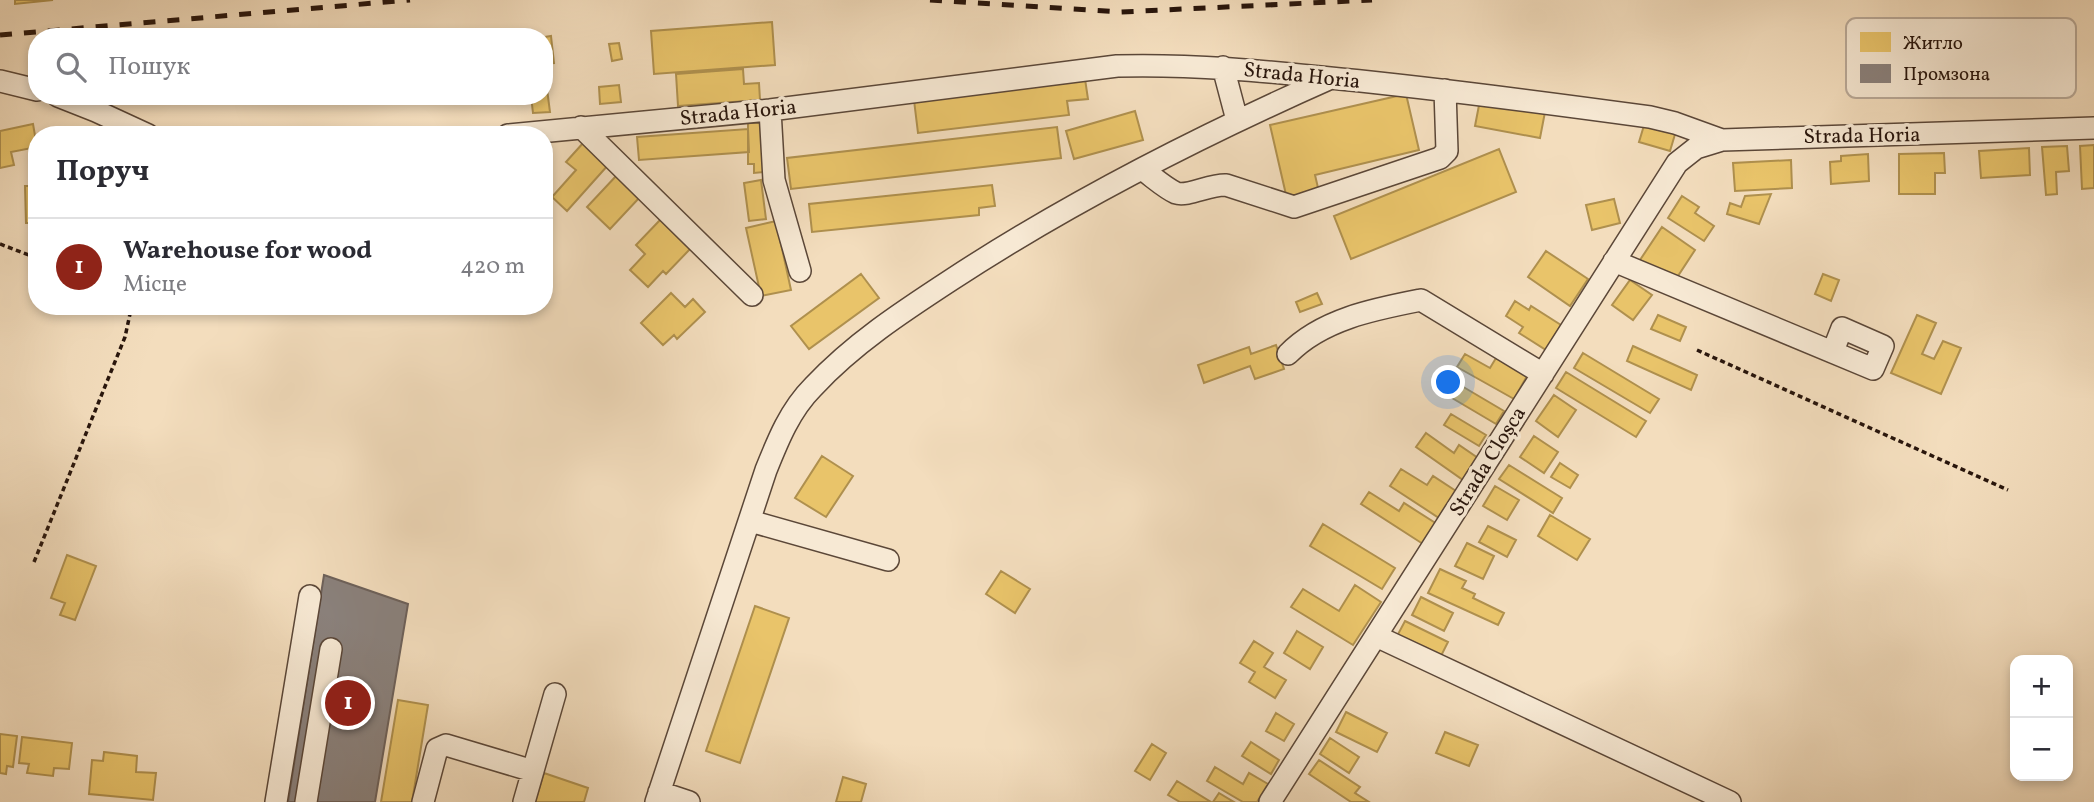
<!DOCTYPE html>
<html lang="uk">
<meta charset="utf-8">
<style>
:root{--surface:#fff;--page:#f2f2f3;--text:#2b2b33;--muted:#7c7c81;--line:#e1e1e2;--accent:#8f2418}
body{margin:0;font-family:Vollkorn,serif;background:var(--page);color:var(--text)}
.controls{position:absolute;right:21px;bottom:21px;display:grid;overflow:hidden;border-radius:14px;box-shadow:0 4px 10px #0003}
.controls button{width:63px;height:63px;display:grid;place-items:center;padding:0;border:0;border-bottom:2px solid var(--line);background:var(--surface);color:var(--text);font:35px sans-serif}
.you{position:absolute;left:1449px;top:383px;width:24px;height:24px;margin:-18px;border:5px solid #fff;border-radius:50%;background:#1a73e8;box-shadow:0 0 0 10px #1a73e833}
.badge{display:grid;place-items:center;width:46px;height:46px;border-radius:50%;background:var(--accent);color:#fff;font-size:23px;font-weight:700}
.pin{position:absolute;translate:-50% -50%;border:4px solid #fff;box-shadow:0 2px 7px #0006}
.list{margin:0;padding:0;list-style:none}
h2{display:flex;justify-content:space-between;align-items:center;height:91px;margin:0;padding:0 28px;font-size:30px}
h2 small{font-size:23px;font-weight:400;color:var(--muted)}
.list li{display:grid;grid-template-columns:46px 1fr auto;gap:21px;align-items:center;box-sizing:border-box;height:98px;padding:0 28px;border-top:2px solid var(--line)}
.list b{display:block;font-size:26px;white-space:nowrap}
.list p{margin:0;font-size:23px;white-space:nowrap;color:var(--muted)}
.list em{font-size:23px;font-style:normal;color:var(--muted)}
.icon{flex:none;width:38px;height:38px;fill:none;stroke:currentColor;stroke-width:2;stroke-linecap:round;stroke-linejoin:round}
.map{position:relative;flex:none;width:2094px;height:802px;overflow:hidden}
.search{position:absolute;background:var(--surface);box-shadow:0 4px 10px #0003;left:28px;top:28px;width:525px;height:77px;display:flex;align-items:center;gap:18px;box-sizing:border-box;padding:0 24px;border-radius:28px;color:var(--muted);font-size:26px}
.panel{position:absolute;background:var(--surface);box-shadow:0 4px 10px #0003;left:28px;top:126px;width:525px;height:189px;border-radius:28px}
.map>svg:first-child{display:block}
.homes{fill:#e9c46a;stroke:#af904e;stroke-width:2}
.industry{fill:#8a817c;stroke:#6d615a;stroke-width:2}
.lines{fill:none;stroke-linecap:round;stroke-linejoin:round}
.minor-casing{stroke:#5b4738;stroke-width:24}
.path{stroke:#28150c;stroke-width:3.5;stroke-dasharray:5 3.5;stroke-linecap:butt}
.minor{stroke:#f7e9d4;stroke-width:21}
.rail{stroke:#28150c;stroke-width:5;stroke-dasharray:12 12;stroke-linecap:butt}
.labels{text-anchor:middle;stroke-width:7;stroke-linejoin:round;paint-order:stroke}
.street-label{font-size:21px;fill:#28150c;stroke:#f7e9d4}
.key{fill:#f7e9d4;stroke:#b9a998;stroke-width:2}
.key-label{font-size:19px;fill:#28150c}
</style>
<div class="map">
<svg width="2094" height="802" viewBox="0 0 2094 802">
<rect width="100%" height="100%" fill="#f3ddbd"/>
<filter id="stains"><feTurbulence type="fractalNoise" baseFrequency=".00286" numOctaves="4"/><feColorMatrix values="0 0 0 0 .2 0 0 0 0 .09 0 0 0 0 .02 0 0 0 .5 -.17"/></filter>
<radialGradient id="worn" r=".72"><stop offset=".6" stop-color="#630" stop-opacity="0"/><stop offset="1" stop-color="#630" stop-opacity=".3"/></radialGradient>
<path class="homes" d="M 15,0 L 53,0 L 15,4 Z
M 772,22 L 775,65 L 654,74 L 651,31 Z
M 551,36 L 554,63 L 544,64 L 544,37 Z
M 619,43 L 622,59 L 612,61 L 609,44 Z
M 743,69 L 744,84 L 759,83 L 760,100 L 678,106 L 676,74 Z
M 1085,79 L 1088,99 L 1067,101 L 1069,115 L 918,133 L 914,100 Z
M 619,85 L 621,102 L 600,104 L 599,87 Z
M 547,89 L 550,112 L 533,113 L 531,96 L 544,96 L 544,90 Z
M 1406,94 L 1419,150 L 1315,175 L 1319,192 L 1287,199 L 1270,125 Z
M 1480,100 L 1545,112 L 1540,138 L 1475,126 Z
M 1135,111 L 1143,140 L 1074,159 L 1066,131 Z
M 1645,122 L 1676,131 L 1670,151 L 1639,142 Z
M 748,123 L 765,123 L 765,172 L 754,173 L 754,164 L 748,164 Z
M 33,124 L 37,147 L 11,152 L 14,165 L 0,168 L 0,131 Z
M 1057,127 L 1061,158 L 791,189 L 787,158 Z
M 748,129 L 749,152 L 639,160 L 637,137 Z
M 584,142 L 609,164 L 567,211 L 552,197 L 576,170 L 566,162 Z
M 2094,145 L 2094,188 L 2082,189 L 2080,146 Z
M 2067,146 L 2069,171 L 2056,172 L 2057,194 L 2046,195 L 2042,147 Z
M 2029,148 L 2030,175 L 1981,178 L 1979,151 Z
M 1499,149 L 1516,192 L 1351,259 L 1334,216 Z
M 1944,153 L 1945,173 L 1935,173 L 1935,194 L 1899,194 L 1899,154 Z
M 1868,154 L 1869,181 L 1831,184 L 1830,162 L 1841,161 L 1841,156 Z
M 1791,160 L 1792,188 L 1735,191 L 1733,163 Z
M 617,175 L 640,197 L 610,229 L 587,207 Z
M 761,180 L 766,219 L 749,221 L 744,183 Z
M 992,185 L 995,206 L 979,208 L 979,215 L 812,232 L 809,204 Z
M 25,186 L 37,186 L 37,223 L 26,223 Z
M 1771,194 L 1759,224 L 1727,214 L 1730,203 L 1741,207 L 1745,196 Z
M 1682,196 L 1699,207 L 1695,213 L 1714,226 L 1704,241 L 1668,218 Z
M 1614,199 L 1620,223 L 1592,230 L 1586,205 Z
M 661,219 L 691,248 L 666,274 L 663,271 L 648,287 L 630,270 L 645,254 L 636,245 Z
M 776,221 L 791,290 L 761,296 L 746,228 Z
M 1662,227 L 1695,250 L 1674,282 L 1640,260 Z
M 1546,251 L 1588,279 L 1570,306 L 1528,277 Z
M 861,274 L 879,298 L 809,349 L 791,326 Z
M 1823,274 L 1839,280 L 1831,301 L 1815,294 Z
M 1630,280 L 1652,295 L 1633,320 L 1612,305 Z
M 671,293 L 685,307 L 693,299 L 705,312 L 677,339 L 674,335 L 663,345 L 641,323 Z
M 1317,293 L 1322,304 L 1300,312 L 1296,302 Z
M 1515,301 L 1529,310 L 1531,306 L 1561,325 L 1546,350 L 1519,333 L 1523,327 L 1506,316 Z
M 1658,315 L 1686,327 L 1680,341 L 1651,329 Z
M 1917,315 L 1936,323 L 1922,354 L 1934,359 L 1943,341 L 1961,348 L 1941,394 L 1891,373 Z
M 1276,345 L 1284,369 L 1255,379 L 1250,366 L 1204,383 L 1198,365 L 1249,347 L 1251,354 Z
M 1633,346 L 1697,375 L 1691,390 L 1627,361 Z
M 1583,353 L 1659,399 L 1650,413 L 1574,368 Z
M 1465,354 L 1490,368 L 1496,358 L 1527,376 L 1514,399 L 1457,367 Z
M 1566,372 L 1646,421 L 1636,437 L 1556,388 Z
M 1460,385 L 1504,411 L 1496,424 L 1452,398 Z
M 1554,395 L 1576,410 L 1558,437 L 1536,421 Z
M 1451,414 L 1486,435 L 1479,446 L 1444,425 Z
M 1426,433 L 1454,453 L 1459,445 L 1478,458 L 1463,480 L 1416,447 Z
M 1534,436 L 1558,452 L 1544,473 L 1520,457 Z
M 822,456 L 853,476 L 826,517 L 795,498 Z
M 1560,463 L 1578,475 L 1570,488 L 1551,477 Z
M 1509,465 L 1562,498 L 1553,513 L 1499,479 Z
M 1401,469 L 1427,485 L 1433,476 L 1456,491 L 1439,518 L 1390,486 Z
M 1495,486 L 1519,500 L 1507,520 L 1483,506 Z
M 1369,492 L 1399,511 L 1404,503 L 1437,524 L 1423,544 L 1361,504 Z
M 1550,515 L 1590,539 L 1577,560 L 1538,536 Z
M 1323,524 L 1395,568 L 1382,589 L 1310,546 Z
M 1488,526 L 1516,540 L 1507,557 L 1479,542 Z
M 1467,543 L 1494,556 L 1483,579 L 1455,566 Z
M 67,555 L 96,566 L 75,620 L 60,615 L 65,603 L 51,598 Z
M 1440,569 L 1466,581 L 1462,588 L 1475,594 L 1473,598 L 1504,613 L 1498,625 L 1428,593 Z
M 1001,571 L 1030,589 L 1015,613 L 986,594 Z
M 1355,585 L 1381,602 L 1353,645 L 1291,607 L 1303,589 L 1339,611 Z
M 1421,597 L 1453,613 L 1444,631 L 1412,615 Z
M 755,606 L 789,618 L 740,763 L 706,751 Z
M 1405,621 L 1448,642 L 1439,660 L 1396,638 Z
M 1297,631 L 1323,647 L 1310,669 L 1284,653 Z
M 1254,641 L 1273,653 L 1264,667 L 1286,680 L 1275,698 L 1249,682 L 1255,672 L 1240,663 Z
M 398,700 L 428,705 L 412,802 L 381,802 Z
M 1346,712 L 1387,733 L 1377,752 L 1336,732 Z
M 1276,713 L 1294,724 L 1284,741 L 1266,731 Z
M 1445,732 L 1478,745 L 1469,766 L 1436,753 Z
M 0,734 L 17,736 L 13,767 L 7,766 L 6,774 L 0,773 Z
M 22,737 L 72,743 L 69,769 L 54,768 L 53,776 L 27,773 L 29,764 L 19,763 Z
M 1330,738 L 1359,757 L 1349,773 L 1320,754 Z
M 1251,742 L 1279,760 L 1271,774 L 1242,756 Z
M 1152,744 L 1166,753 L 1150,780 L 1135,771 Z
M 104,752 L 137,756 L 136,772 L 156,773 L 153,800 L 89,794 L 92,760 L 103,761 Z
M 1319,760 L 1360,787 L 1355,793 L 1369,802 L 1351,802 L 1309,774 Z
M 1215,767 L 1243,784 L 1249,773 L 1268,784 L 1257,802 L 1243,802 L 1207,781 Z
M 544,773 L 588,788 L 584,802 L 535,802 Z
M 843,777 L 866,784 L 861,802 L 836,802 Z
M 1177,781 L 1211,802 L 1180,802 L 1168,795 Z
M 1219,793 L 1234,802 L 1213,802 Z"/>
<path class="industry" d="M 324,575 L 408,604 L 375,802 L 288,802 Z"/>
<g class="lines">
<defs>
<path id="minor" d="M 1223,67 L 1237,120
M 0,81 L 37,90
M 58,96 L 96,111 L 148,135
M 770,110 L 774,180 L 800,271
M 581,127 L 752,295
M 508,135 L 770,110 L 1117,66 C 1192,64 1265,71 1340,79 C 1443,89 1547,103 1650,117 L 1675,123 L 1722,140 L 2094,128
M 1143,170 C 1153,177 1165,188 1176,193 C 1187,197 1211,184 1226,185 L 1294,207 L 1440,158 L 1447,151 L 1445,90
M 1614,261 L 1873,369 L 1883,346 L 1842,328 L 1833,351
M 1288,354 C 1322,319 1375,309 1421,300 L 1543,374
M 750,521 L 888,560
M 1376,636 L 1730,802
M 659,792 L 689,802
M 276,802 L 310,596
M 306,802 L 331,649
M 423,802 L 437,749 L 446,745 L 533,771
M 524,802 L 555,694
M 656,802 L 766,470 C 778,440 790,410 813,387 C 853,344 902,312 951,280 C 1070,202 1200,136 1331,78
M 1270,802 L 1677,163 L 1696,148 L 1722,140"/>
</defs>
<use href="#minor" class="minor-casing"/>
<path class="path" d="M 0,244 L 37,258
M 1697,350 L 2008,490
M 34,562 L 125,337 L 130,314 L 128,306"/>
<use href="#minor" class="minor"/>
<path class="rail" d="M 930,0 L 1121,12 L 1372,0
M 0,35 L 410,0"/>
</g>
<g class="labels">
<g class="street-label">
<text transform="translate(1302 75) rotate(6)" y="7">Strada Horia</text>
<text transform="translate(738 112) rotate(-6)" y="7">Strada Horia</text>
<text transform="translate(1862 135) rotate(-1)" y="7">Strada Horia</text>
<text transform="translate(1487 461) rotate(-58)" y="7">Strada Cloșca</text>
</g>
</g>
<rect x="1846" y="18" width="230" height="80" rx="10" class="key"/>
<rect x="1860" y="32" width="31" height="20" fill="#e9c46a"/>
<rect x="1860" y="64" width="31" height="19" fill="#8a817c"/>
<g class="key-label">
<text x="1903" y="49">Житло</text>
<text x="1903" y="80">Промзона</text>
</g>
<rect width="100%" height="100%" filter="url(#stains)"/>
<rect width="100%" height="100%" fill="url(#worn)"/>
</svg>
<div class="controls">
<button>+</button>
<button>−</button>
</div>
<div class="you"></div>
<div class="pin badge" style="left:348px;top:703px">1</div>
<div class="search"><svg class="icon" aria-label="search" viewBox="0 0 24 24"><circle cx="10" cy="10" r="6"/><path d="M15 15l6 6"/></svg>Пошук</div>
<section class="panel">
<h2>Поруч<small></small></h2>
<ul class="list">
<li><span class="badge">1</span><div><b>Warehouse for wood</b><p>Місце</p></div><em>420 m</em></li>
</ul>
</section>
</div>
